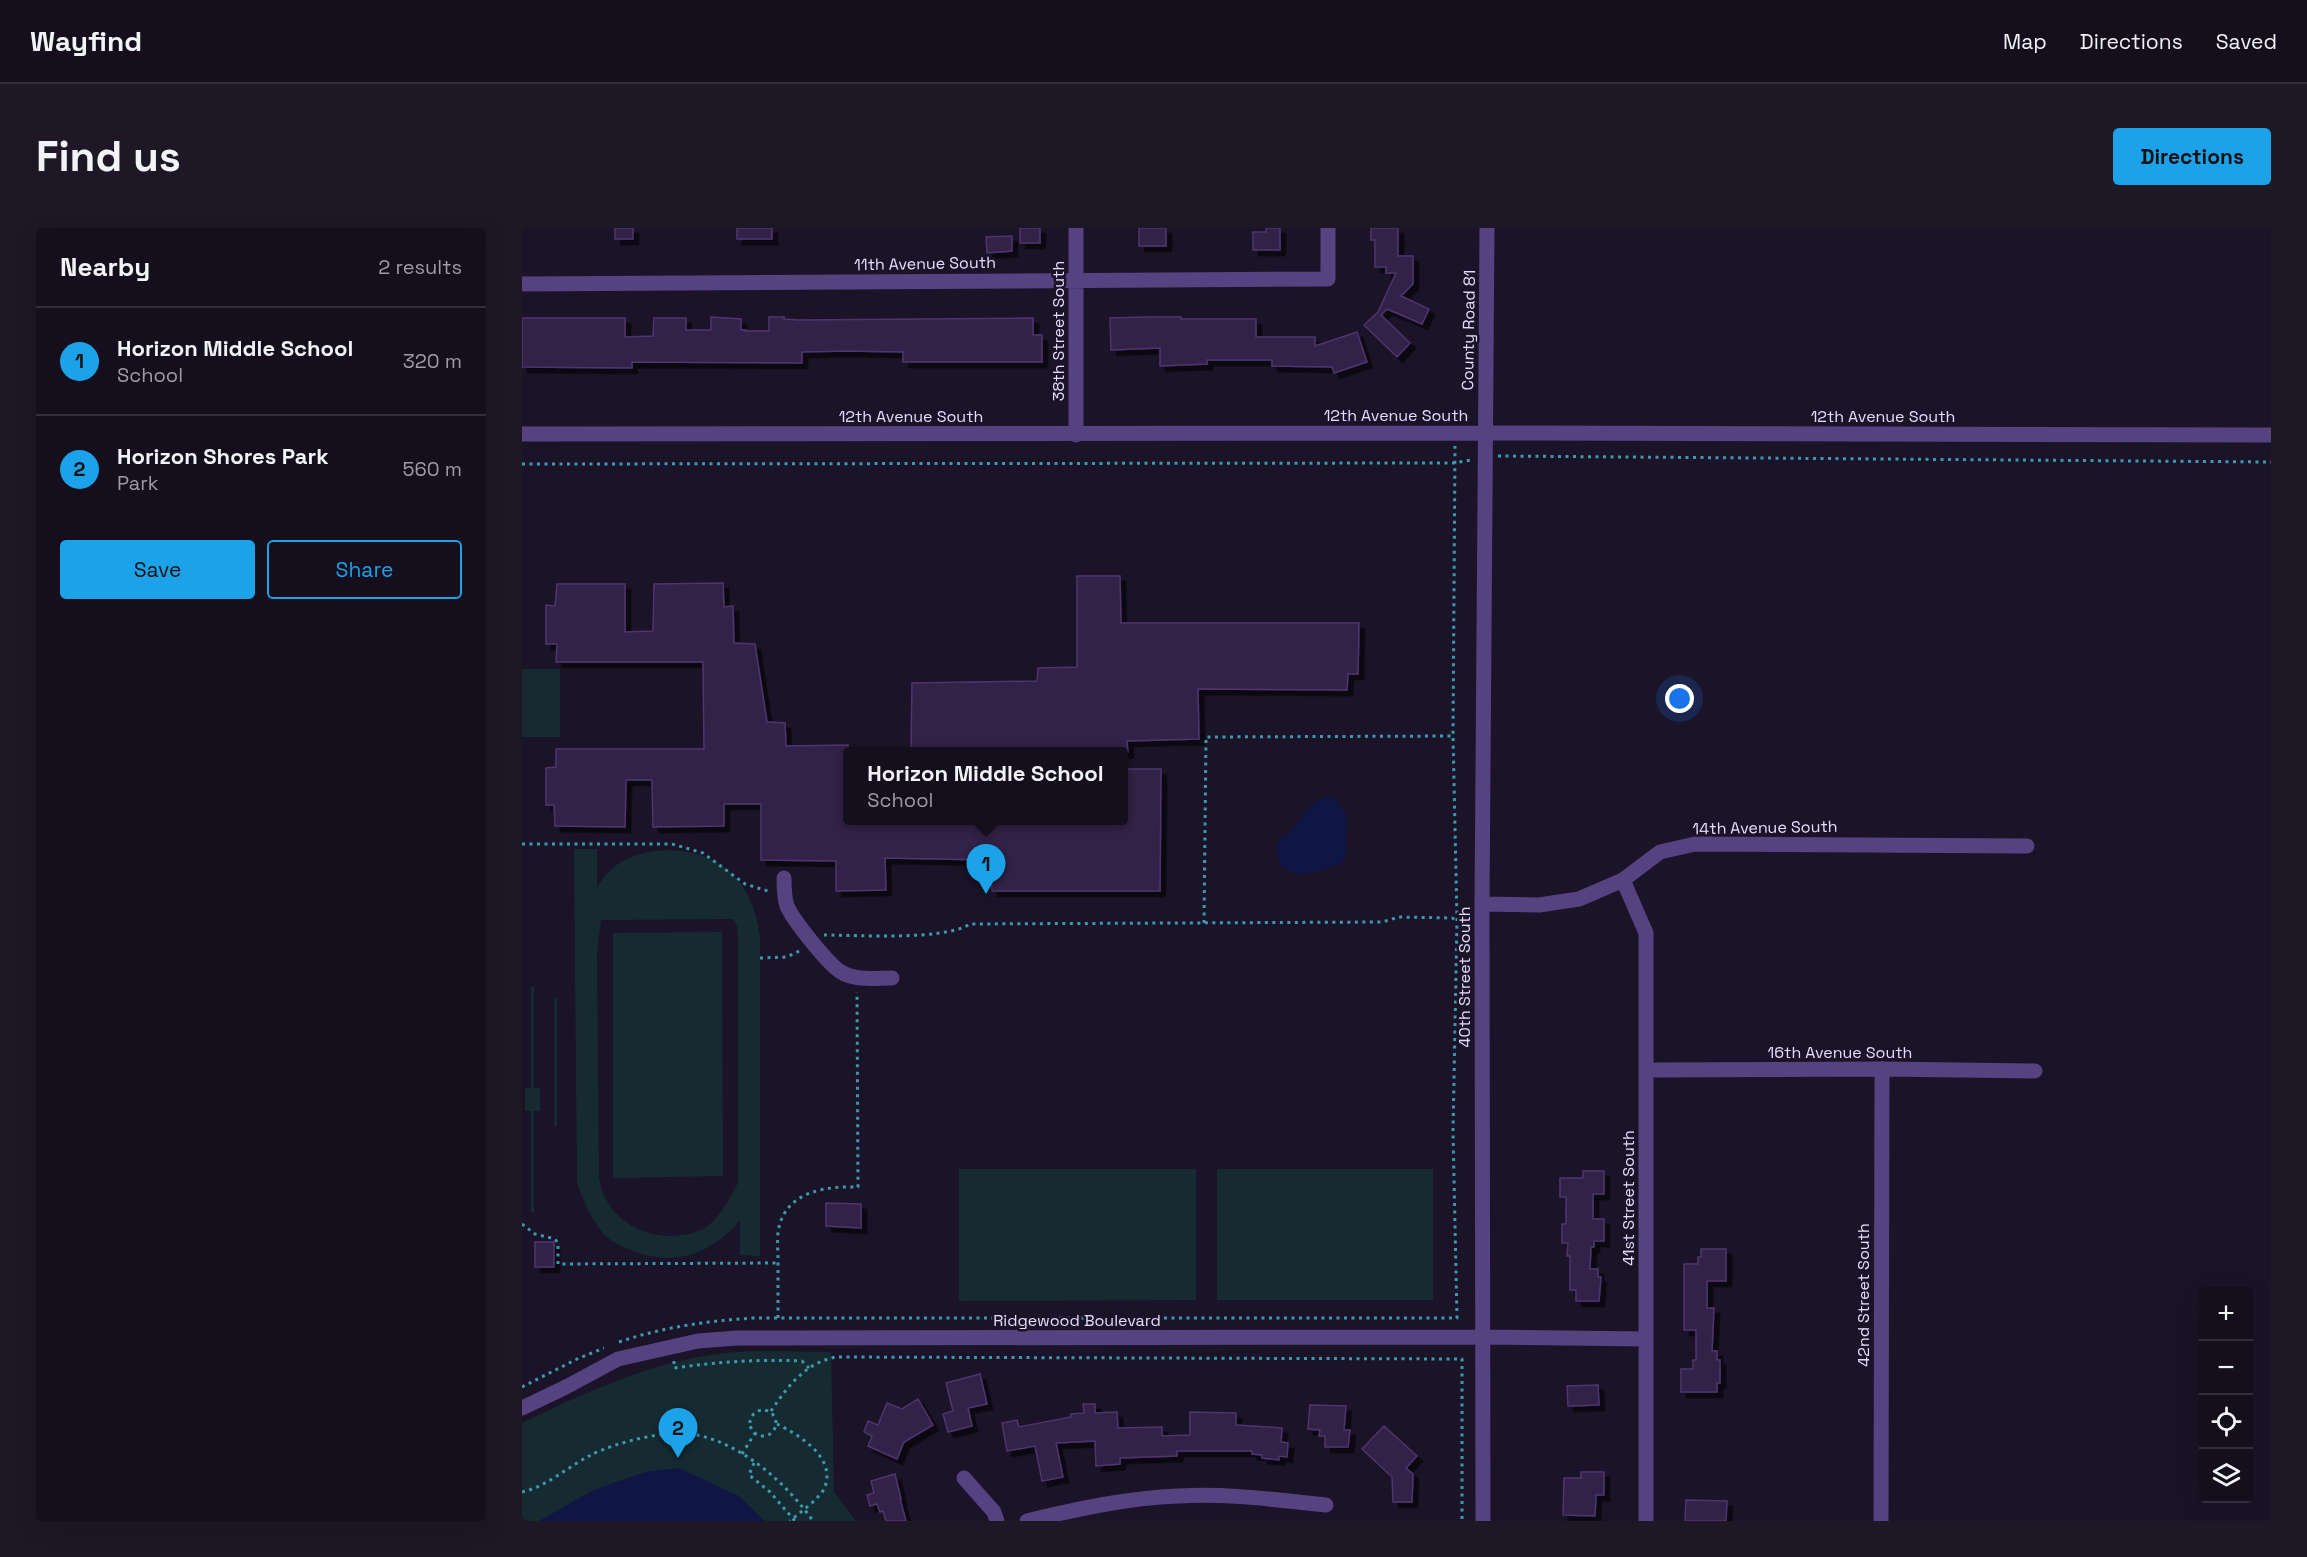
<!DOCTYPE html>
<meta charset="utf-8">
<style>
:root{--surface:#140e1d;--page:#1d1726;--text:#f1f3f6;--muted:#9d9ca4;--line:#332e3b;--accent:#1ba2e9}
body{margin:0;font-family:"Space Grotesk",sans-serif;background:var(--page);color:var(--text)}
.controls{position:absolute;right:18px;bottom:18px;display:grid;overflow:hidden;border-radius:6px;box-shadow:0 6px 24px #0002}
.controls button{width:54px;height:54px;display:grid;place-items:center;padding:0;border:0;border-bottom:2px solid var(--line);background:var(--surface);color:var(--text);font:30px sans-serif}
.you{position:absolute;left:1158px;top:471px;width:21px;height:21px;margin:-15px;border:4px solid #fff;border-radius:50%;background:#1a73e8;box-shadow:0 0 0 9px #1a73e833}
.badge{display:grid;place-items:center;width:39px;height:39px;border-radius:50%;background:var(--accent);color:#111;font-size:20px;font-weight:700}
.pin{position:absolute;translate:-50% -50px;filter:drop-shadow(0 2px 3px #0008)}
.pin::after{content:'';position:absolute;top:32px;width:21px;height:18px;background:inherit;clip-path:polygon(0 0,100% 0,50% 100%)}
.popup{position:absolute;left:321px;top:519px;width:285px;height:78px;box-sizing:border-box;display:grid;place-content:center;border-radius:6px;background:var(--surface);filter:drop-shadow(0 2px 4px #0005);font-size:20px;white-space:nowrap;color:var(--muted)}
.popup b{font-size:22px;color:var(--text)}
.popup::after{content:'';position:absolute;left:50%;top:100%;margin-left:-12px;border:12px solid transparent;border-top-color:var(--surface)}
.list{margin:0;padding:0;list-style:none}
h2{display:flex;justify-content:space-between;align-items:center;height:78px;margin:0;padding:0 24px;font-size:26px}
h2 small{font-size:20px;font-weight:400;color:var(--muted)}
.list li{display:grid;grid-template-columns:39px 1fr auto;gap:18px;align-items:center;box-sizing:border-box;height:108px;padding:0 24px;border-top:2px solid var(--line)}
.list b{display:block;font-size:22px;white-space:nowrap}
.list p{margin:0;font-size:20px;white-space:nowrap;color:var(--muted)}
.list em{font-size:20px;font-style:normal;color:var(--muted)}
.actions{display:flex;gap:12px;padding:18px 24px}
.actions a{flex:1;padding:14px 0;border:2px solid var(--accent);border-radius:6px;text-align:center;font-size:21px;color:var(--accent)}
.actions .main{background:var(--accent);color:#111}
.icon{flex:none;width:33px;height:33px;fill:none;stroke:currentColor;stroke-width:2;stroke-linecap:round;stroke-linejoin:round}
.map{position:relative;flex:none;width:1749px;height:1293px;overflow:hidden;border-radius:6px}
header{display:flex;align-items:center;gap:36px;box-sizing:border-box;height:84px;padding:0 30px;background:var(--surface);border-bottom:2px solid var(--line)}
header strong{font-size:28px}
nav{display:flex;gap:33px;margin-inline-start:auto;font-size:21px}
.intro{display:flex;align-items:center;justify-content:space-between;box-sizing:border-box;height:144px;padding:0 36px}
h1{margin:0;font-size:42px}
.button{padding:15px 27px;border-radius:6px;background:var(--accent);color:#111;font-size:21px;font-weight:700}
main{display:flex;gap:36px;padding:0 36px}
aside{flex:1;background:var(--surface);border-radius:6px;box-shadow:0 6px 24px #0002}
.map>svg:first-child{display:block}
.green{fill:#162b31;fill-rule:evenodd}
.water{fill:#101643}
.building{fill:#312046;stroke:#4f3570;stroke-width:1.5;filter:url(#shadow)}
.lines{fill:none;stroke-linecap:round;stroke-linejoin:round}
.path{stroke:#3c9aaf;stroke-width:3;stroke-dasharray:3 4.5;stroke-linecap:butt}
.minor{stroke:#544281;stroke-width:15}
.labels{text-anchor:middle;stroke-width:5;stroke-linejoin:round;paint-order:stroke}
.street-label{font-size:16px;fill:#e7dcfc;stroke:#1b1327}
</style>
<header>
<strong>Wayfind</strong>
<nav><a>Map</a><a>Directions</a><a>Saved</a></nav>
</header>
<div class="intro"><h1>Find us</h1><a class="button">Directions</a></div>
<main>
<aside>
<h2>Nearby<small>2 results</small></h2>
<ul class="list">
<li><span class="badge">1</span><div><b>Horizon Middle School</b><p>School</p></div><em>320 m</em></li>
<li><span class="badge">2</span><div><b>Horizon Shores Park</b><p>Park</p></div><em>560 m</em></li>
</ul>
<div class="actions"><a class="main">Save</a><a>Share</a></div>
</aside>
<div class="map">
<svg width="1749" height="1293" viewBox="0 0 1749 1293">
<defs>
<filter id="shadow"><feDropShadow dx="5.5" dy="5.5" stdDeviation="0" flood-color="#0009"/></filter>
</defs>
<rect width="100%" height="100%" fill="#1b1327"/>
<path class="green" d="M 0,441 L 38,441 L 38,509 L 0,509 Z
M 52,621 L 75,621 L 75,659 C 79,654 82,648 86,644 C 119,612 188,616 216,652 C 229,669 235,688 238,708 L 238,1028 L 218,1027 L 218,992 C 187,1029 147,1041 102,1019 C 97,1016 90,1014 86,1010 C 72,999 60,970 55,954 ZM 211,691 L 215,698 L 216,712 L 216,955 C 208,971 196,994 179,1002 C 146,1016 103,1005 85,973 C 81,967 79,958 77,951 L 75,725 L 79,692 Z
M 200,704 L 201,948 L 91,950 L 91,705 Z
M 9,759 L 12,759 L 12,860 L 18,860 L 18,883 L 12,883 L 12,984 L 9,984 L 9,883 L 3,883 L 3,860 L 9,860 Z
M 32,770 L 35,770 L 35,898 L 32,898 Z
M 437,941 L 674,941 L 674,1072 L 437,1073 Z
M 695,941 L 911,941 L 911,1072 L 695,1072 Z
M 309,1124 L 312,1264 L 334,1293 L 0,1293 L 0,1195 C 67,1163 128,1134 203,1125 C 237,1121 274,1124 309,1124 Z"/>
<path class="water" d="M 803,569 L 814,571 L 825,589 L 824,625 L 821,634 C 802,643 762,657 756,628 C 755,623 754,619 756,614 C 759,609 766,607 770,602 C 782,587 785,577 803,569 Z
M 157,1240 L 217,1268 L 243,1293 L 17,1293 L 68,1264 L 93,1254 L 124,1244 Z"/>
<path class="building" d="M 93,0 L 111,0 L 111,11 L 93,11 Z
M 215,0 L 250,0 L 250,11 L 215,11 Z
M 498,0 L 518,0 L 518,15 L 498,15 Z
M 617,0 L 644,0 L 644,18 L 617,18 Z
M 744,0 L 758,0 L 758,22 L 731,22 L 731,4 L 744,4 Z
M 849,0 L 876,0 L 876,28 L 891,28 L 891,56 L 879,68 L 907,81 L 900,96 L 865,81 L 859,87 L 888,115 L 875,129 L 842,97 L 856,84 L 874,45 L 864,45 L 864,39 L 853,39 L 853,12 L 849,12 Z
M 490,8 L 490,23 L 465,25 L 464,9 Z
M 189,89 L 219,91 L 219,102 L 224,102 L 224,103 L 247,103 L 247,89 L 262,89 L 262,91 L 277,92 L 511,90 L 511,107 L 520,107 L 520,134 L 381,134 L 381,124 L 325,123 L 280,124 L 280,135 L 110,134 L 110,140 L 0,139 L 0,90 L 103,90 L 103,109 L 131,108 L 132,90 L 164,90 L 164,102 L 189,102 Z
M 625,89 L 659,89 L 659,91 L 734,91 L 734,109 L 793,109 L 793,118 L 835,104 L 845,134 L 812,145 L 810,139 L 750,138 L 750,132 L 685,132 L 685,136 L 638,138 L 638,120 L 589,122 L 588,90 Z
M 555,348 L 598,348 L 599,395 L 837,395 L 836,446 L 826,446 L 825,462 L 676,461 L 677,511 L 605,513 L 606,524 L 389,524 L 390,455 L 515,453 L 516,440 L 555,439 Z
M 201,355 L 202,379 L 211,378 L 212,415 L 233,416 L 245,494 L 263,495 L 264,518 L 326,517 L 326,592 L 602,592 L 602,541 L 639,541 L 638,663 L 470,663 L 468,632 L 363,630 L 364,662 L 314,663 L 314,633 L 239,632 L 239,576 L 202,576 L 202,598 L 131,599 L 130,552 L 104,552 L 103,599 L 33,598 L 32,577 L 24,577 L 24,540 L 34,539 L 34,521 L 182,521 L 181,434 L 34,434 L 35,416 L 24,416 L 24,377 L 33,378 L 35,356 L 103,356 L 103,404 L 131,403 L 132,356 Z
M 1061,943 L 1082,943 L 1082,966 L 1071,966 L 1071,991 L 1082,991 L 1082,1013 L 1072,1013 L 1072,1019 L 1069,1019 L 1068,1041 L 1076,1041 L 1076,1049 L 1079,1049 L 1077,1073 L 1054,1073 L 1054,1062 L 1048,1062 L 1048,1028 L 1045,1028 L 1046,1015 L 1040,1015 L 1040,996 L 1044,996 L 1044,969 L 1038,969 L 1038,950 L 1061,950 Z
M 304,975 L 339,976 L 339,1000 L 304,998 Z
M 13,1014 L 32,1014 L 32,1039 L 13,1039 Z
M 1179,1021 L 1204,1021 L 1204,1053 L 1185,1053 L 1185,1080 L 1192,1080 L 1190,1123 L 1195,1123 L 1195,1132 L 1198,1132 L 1198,1155 L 1195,1155 L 1195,1164 L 1159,1164 L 1159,1141 L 1171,1141 L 1171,1132 L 1174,1132 L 1174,1102 L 1162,1102 L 1162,1036 L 1176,1036 L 1176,1029 L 1179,1029 Z
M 458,1146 L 465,1176 L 446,1180 L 450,1198 L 426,1204 L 421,1186 L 431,1183 L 424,1155 Z
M 1076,1157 L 1077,1177 L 1046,1178 L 1045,1158 Z
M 396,1171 L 411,1197 L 382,1214 L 375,1231 L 346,1218 L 350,1208 L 342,1204 L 346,1193 L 356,1197 L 365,1175 L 380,1181 Z
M 561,1176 L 573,1176 L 573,1185 L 595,1184 L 596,1200 L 640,1199 L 640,1208 L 668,1207 L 668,1184 L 714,1185 L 714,1197 L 760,1200 L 759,1214 L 766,1215 L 765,1229 L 757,1228 L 757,1232 L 740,1230 L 740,1227 L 730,1226 L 730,1223 L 655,1223 L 655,1228 L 598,1230 L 598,1236 L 574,1238 L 573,1213 L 534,1215 L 541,1249 L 520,1253 L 513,1218 L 485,1223 L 480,1195 L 495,1192 L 497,1199 L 549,1189 L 549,1186 L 562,1185 Z
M 788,1177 L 824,1178 L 822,1202 L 828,1202 L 826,1219 L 803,1219 L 803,1208 L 797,1208 L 798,1202 L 786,1201 Z
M 862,1198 L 895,1228 L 884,1240 L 891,1246 L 890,1274 L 871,1274 L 870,1249 L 840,1221 Z
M 1059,1244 L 1082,1244 L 1082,1267 L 1074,1267 L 1073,1288 L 1041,1287 L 1042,1250 L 1059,1250 Z
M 373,1246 L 379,1271 L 378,1271 L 384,1293 L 364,1293 L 361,1283 L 358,1284 L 355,1276 L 348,1278 L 345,1267 L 352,1265 L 349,1253 Z
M 1164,1272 L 1205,1273 L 1204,1293 L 1163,1293 Z"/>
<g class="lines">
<path class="path" d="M 976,228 L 1749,234
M 0,236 L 932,235 L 949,232
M 0,616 L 150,616 L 181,625 L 223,656 L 249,664
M 682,695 L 684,509 L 931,508
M 302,707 C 336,707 421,713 448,696 L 860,694 L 877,689 L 930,690 L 934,692
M 238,730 L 265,729 L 279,722
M 0,996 L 13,1006 L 33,1011 L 36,1015 L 36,1036 L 256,1035
M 256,1090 C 256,1071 256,1052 256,1033 C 256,1024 255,1014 256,1005 C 261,964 302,958 336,959 L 335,764
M 97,1114 C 141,1099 185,1093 231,1090 L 935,1090 L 931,904 L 935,692 L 931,508 L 933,218
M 152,1133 L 152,1140 C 196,1134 235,1131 280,1133 L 287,1140
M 0,1159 L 55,1131 L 82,1120
M228 1195a13 13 0 1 1 26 0a13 13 0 1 1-26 0Z
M 249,1183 C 266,1158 283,1135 314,1129 L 940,1131 L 940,1293
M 255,1196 C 277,1207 316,1230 302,1261 C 297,1271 277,1285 268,1293
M 220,1226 L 233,1205
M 232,1235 L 227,1247 L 248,1264 L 273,1293
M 0,1264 C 24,1259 47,1238 69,1227 C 95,1214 145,1201 175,1207 C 222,1217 265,1256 291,1293"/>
<path class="minor" d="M 0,56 L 806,51 L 806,0
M 0,206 L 963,205 L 1749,207
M 554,207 L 554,0
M 262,650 C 262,659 262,669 265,678 C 271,692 306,736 319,744 C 334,753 353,750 370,750
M 1101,652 L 1124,705 L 1124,1293
M 960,676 L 1017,677 L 1057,671 L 1101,652 L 1138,624 L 1173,616 L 1505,618
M 1124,842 L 1360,841 L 1513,843
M 0,1180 L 44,1159 L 96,1131 L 176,1113 L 215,1110 L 962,1109 L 1124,1111
M 442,1250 L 472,1284 L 475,1293
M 505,1293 C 555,1281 605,1270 656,1268 C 705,1265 755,1272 804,1277
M 961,1293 L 960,676 L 965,0
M 1359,1293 L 1360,841"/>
</g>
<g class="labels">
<g class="street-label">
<text transform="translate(403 35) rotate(-1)" y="6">11th Avenue South</text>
<text transform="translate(946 102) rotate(-89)" y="6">County Road 81</text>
<text transform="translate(536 103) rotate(-90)" y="6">38th Street South</text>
<text x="874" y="193">12th Avenue South</text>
<text x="389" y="194">12th Avenue South</text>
<text x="1361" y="194">12th Avenue South</text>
<text transform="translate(1243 599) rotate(-1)" y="6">14th Avenue South</text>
<text transform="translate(942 749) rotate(-90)" y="6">40th Street South</text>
<text x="1318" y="830">16th Avenue South</text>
<text transform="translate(1106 970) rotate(-90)" y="6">41st Street South</text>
<text transform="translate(1341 1067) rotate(-90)" y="6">42nd Street South</text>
<text x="555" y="1098">Ridgewood Boulevard</text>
</g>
</g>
</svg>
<div class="controls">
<button>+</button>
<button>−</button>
<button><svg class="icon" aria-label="locate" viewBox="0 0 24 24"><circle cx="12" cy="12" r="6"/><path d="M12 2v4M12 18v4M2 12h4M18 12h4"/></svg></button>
<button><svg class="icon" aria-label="layers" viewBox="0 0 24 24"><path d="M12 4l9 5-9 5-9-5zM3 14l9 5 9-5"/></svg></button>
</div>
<div class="you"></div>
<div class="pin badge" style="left:464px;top:666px">1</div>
<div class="popup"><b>Horizon Middle School</b>School</div>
<div class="pin badge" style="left:156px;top:1230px">2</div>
</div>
</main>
